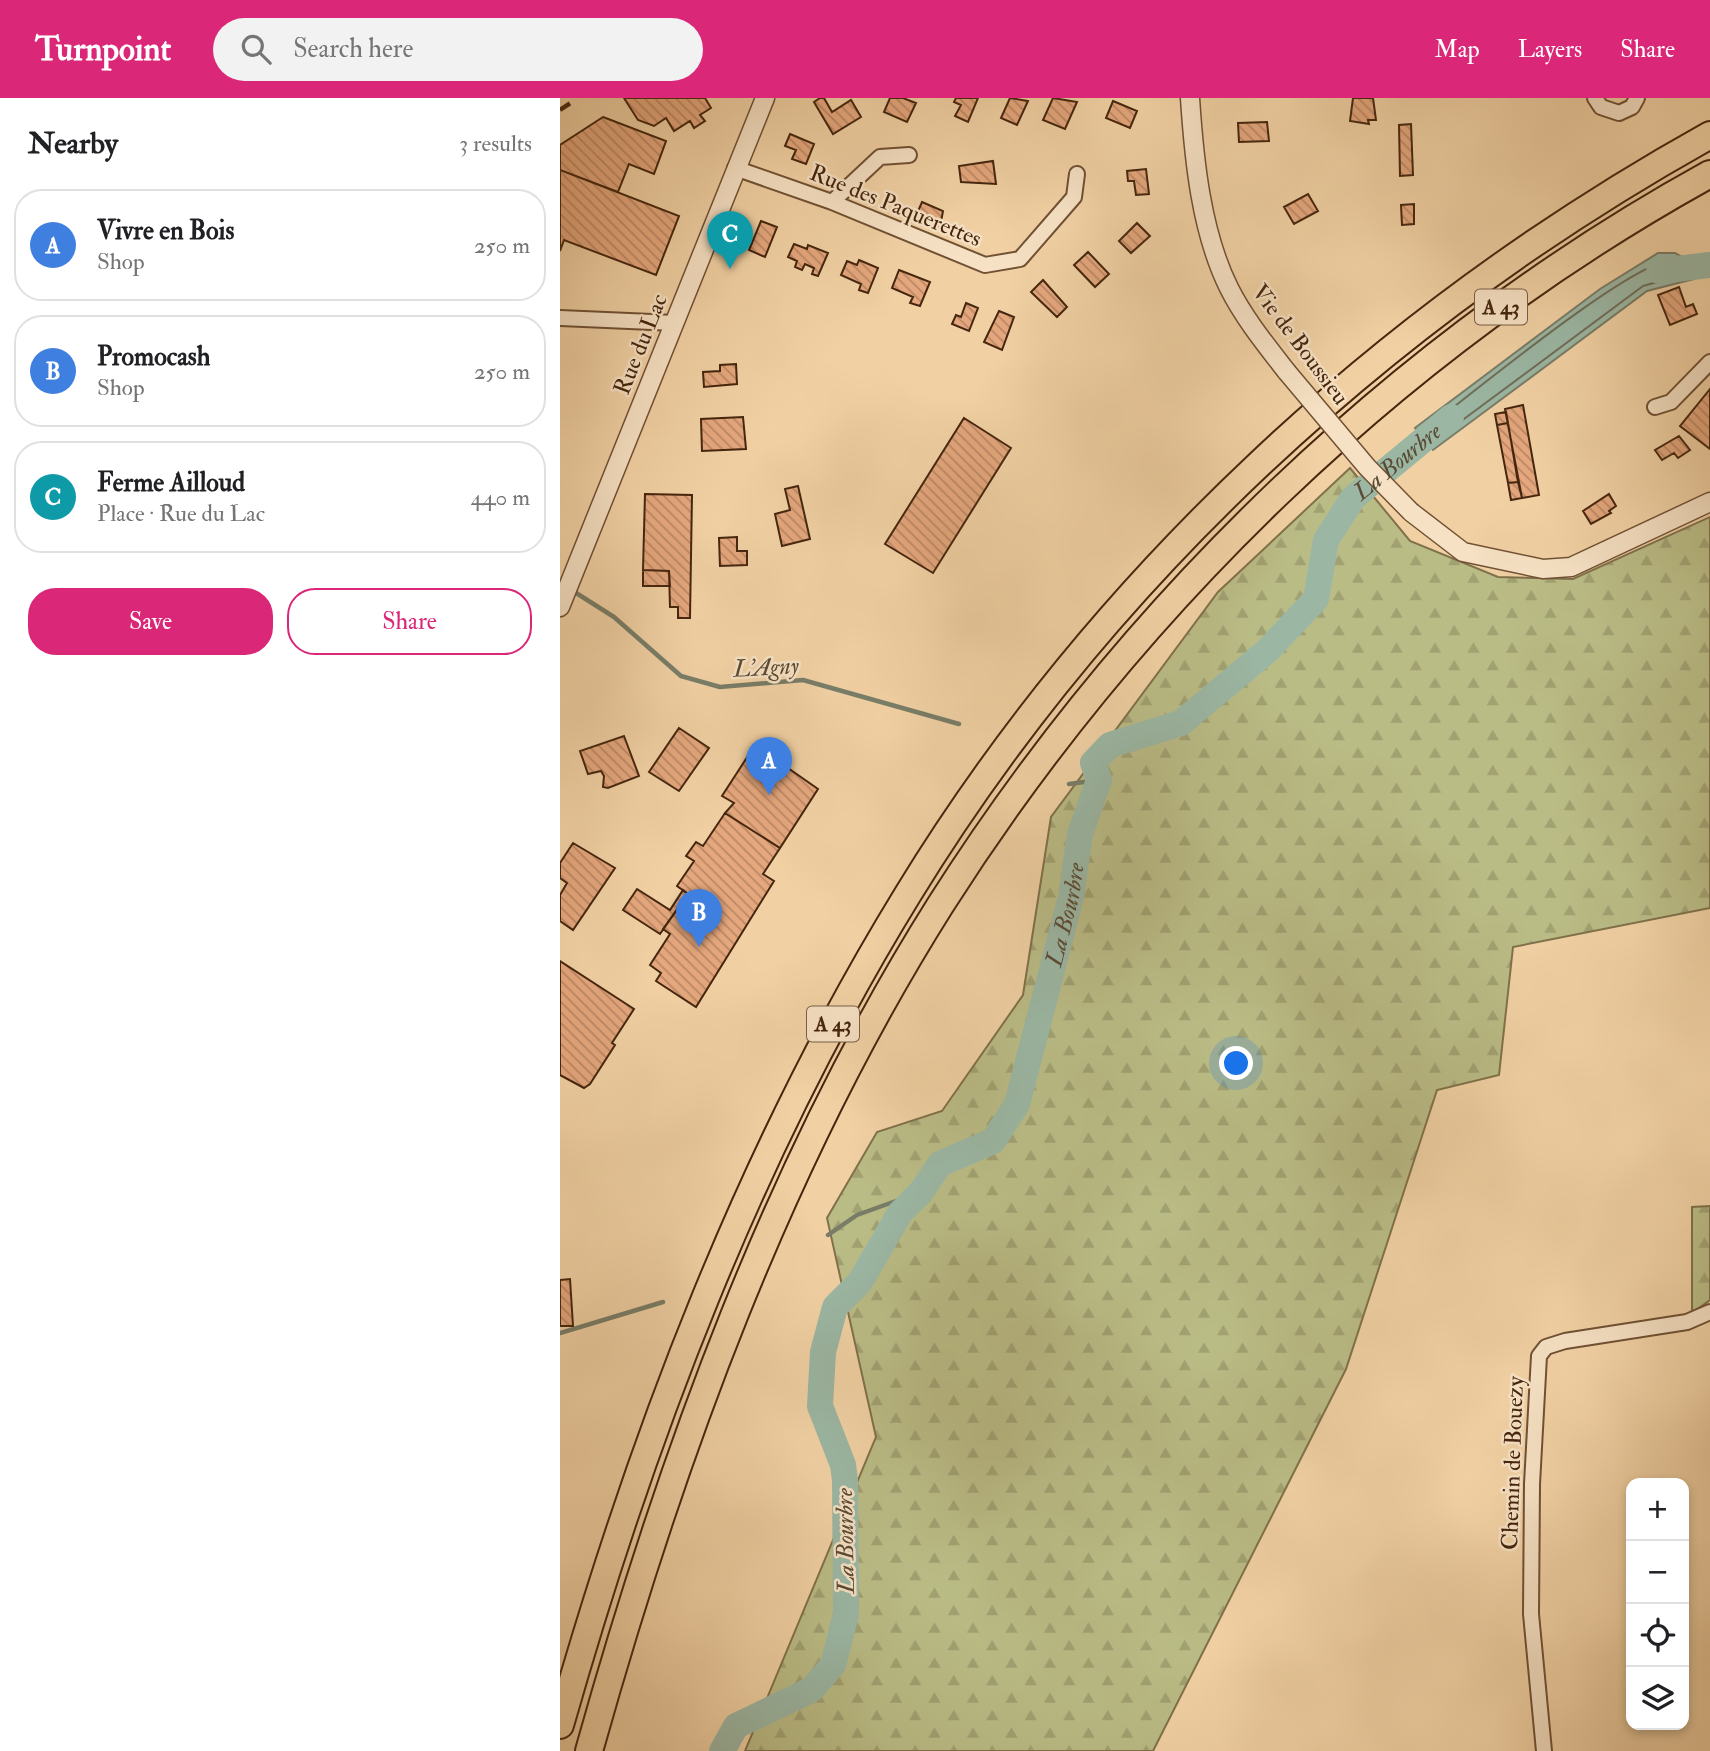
<!DOCTYPE html>
<meta charset="utf-8">
<style>
:root{--surface:#fff;--page:#f2f2f2;--text:#202124;--muted:#757577;--line:#e0e0e0;--accent:#db2777}
body{margin:0;font-family:"IM FELL Double Pica",serif;background:var(--page);color:var(--text)}
.controls{position:absolute;right:21px;bottom:21px;display:grid;overflow:hidden;border-radius:14px;box-shadow:0 4px 10px #0003}
.controls button{width:63px;height:63px;display:grid;place-items:center;padding:0;border:0;border-bottom:2px solid var(--line);background:var(--surface);color:var(--text);font:35px sans-serif}
.you{position:absolute;left:677px;top:966px;width:24px;height:24px;margin:-18px;border:5px solid #fff;border-radius:50%;background:#1a73e8;box-shadow:0 0 0 10px #1a73e833}
.badge{display:grid;place-items:center;width:46px;height:46px;border-radius:50%;background:var(--accent);color:#fff;font-size:23px;font-weight:700}
.pin{position:absolute;translate:-50% -58px;filter:drop-shadow(0 2px 4px #0008)}
.pin::after{content:'';position:absolute;top:37px;width:24px;height:21px;background:inherit;clip-path:polygon(0 0,100% 0,50% 100%)}
.list{margin:0;padding:0;list-style:none}
h2{display:flex;justify-content:space-between;align-items:center;height:91px;margin:0;padding:0 28px;font-size:30px}
h2 small{font-size:23px;font-weight:400;color:var(--muted)}
.list li{display:grid;grid-template-columns:46px 1fr auto;gap:21px;align-items:center;box-sizing:border-box;height:112px;margin:0 14px 14px;padding:0 14px;border:2px solid var(--line);border-radius:28px}
.list b{display:block;font-size:26px;white-space:nowrap}
.list p{margin:0;font-size:23px;white-space:nowrap;color:var(--muted)}
.list em{font-size:23px;font-style:normal;color:var(--muted)}
.actions{display:flex;gap:14px;padding:21px 28px}
.actions a{flex:1;padding:16px 0;border:2px solid var(--accent);border-radius:28px;text-align:center;font-size:24px;color:var(--accent)}
.actions .main{background:var(--accent);color:#fff}
.icon{flex:none;width:38px;height:38px;fill:none;stroke:currentColor;stroke-width:2;stroke-linecap:round;stroke-linejoin:round}
.map{position:relative;flex:none;width:1150px;height:1653px;overflow:hidden}
header{display:flex;align-items:center;gap:42px;box-sizing:border-box;height:98px;padding:0 35px;background:var(--accent);color:#fff}
header strong{font-size:33px}
nav{display:flex;gap:38px;margin-inline-start:auto;font-size:24px}
.search{width:490px;height:63px;background:var(--page);display:flex;align-items:center;gap:18px;box-sizing:border-box;padding:0 24px;border-radius:38px;color:var(--muted);font-size:26px}
main{display:flex}
aside{flex:1;background:var(--surface)}
.map>svg:first-child{display:block}
.forest{fill:url(#forest-firs);stroke:#80714a;stroke-width:2}
.water{fill:#9bb7a4;stroke:#797d68;stroke-width:2}
.lines{fill:none;stroke-linecap:round;stroke-linejoin:round}
.shore{stroke:#706e59;stroke-width:2}
.stream{stroke:#797d68;stroke-width:4.5}
.river{stroke:#9bb7a4;stroke-width:26}
.building{fill:url(#building-back-hatch);stroke:#45260e;stroke-width:2}
.minor-casing{stroke:#705134;stroke-width:18}
.tertiary-casing{stroke:#705134;stroke-width:21}
.motorway-casing{stroke:#45260e;stroke-width:30}
.minor{stroke:#f6e1c4;stroke-width:14}
.tertiary{stroke:#f6e1c4;stroke-width:18}
.motorway{stroke:#f1d1a4;stroke-width:26}
.rail{stroke:#45260e;stroke-width:4.5;stroke-dasharray:12 12;stroke-linecap:butt}
.tertiary-bridge-casing{stroke:#705134;stroke-width:21;stroke-linecap:butt}
.tertiary-bridge{stroke:#f6e1c4;stroke-width:18}
.labels{text-anchor:middle;stroke-width:5;stroke-linejoin:round;paint-order:stroke}
.shield{fill:#f6e1c4;stroke:#7a5e45;stroke-width:2}
.shield-label{font-size:21px;font-weight:bold;fill:#45260e}
.street-label{font-size:23px;fill:#45260e;stroke:#f6e1c4}
.water-label{font-size:24px;font-style:italic;fill:#5a4a34;stroke:#f6e1c4}
</style>
<header>
<strong>Turnpoint</strong>
<div class="search"><svg class="icon" aria-label="search" viewBox="0 0 24 24"><circle cx="10" cy="10" r="6"/><path d="M15 15l6 6"/></svg>Search here</div>
<nav><a>Map</a><a>Layers</a><a>Share</a></nav>
</header>
<main>
<aside>
<h2>Nearby<small>3 results</small></h2>
<ul class="list">
<li><span class="badge" style="background:#3f7fe0">A</span><div><b>Vivre en Bois</b><p>Shop</p></div><em>250 m</em></li>
<li><span class="badge" style="background:#3f7fe0">B</span><div><b>Promocash</b><p>Shop</p></div><em>250 m</em></li>
<li><span class="badge" style="background:#0f9aa8">C</span><div><b>Ferme Ailloud</b><p>Place · Rue du Lac</p></div><em>440 m</em></li>
</ul>
<div class="actions"><a class="main">Save</a><a>Share</a></div>
</aside>
<div class="map">
<svg width="1150" height="1653" viewBox="0 0 1150 1653">
<defs>
<pattern id="forest-firs" width="22" height="20" patternUnits="userSpaceOnUse" patternTransform="scale(1.75)"><rect width="22" height="20" fill="#babc86"/><path d="M5 1l3.5 6h-7zM16 11l3.5 6h-7z" fill="#a1a172"/></pattern>
<pattern id="building-back-hatch" width="6" height="6" patternUnits="userSpaceOnUse" patternTransform="scale(1.75)"><rect width="6" height="6" fill="#e5a77d"/><path d="M-1 5l2 2M0 0l6 6M5-1l2 2" fill="none" stroke="#bb8865"/></pattern>
</defs>
<rect width="100%" height="100%" fill="#f1d1a4"/>
<filter id="stains"><feTurbulence type="fractalNoise" baseFrequency=".00286" numOctaves="4"/><feColorMatrix values="0 0 0 0 .2 0 0 0 0 .09 0 0 0 0 .02 0 0 0 .5 -.17"/></filter>
<radialGradient id="worn" r=".72"><stop offset=".6" stop-color="#630" stop-opacity="0"/><stop offset="1" stop-color="#630" stop-opacity=".3"/></radialGradient>
<path class="forest" d="M 790,370 L 850,443 L 938,479 L 1013,481 L 1150,419 L 1150,810 L 953,849 L 939,977 L 877,992 L 786,1271 L 593,1653 L 185,1653 L 316,1339 L 267,1120 L 317,1034 L 382,1013 L 463,897 L 491,719 L 658,494 Z
M 1150,1108 L 1150,1202 L 1132,1215 L 1132,1109 Z"/>
<path class="water" d="M 1098,155 L 1115,155 L 1131,164 L 1134,181 L 1087,193 L 873,352 L 855,330 L 1040,191 Z"/>
<g class="lines">
<path class="shore" d="M 1113,162 L 1125,168 L 1125,176 L 1083,188 L 877,341 L 867,334 L 868,329 C 909,298 1073,162 1113,162 Z"/>
<path class="stream" d="M 13,493 L 54,519 L 121,578 L 160,589 L 243,582 L 399,626
M 509,686 L 539,682
M 268,1137 L 297,1117 L 361,1094
M 0,1235 L 103,1204"/>
<g class="river">
<path d="M 1099,173 L 1150,167"/>
<path id="s1" d="M 162,1653 L 176,1628 L 251,1592 L 273,1567 L 286,1516 L 285,1382 L 283,1367 L 260,1308 L 263,1254 L 275,1209 L 300,1184 L 340,1115 L 361,1094 L 380,1066 L 433,1043 L 457,1006 L 511,799 L 520,736 L 539,682 L 533,665 L 550,647 L 621,625 L 707,553 L 756,501 L 766,442 L 793,400 L 891,319"/>
</g>
</g>
<path class="building" d="M 64,0 L 145,0 L 151,10 L 140,17 L 145,23 L 134,30 L 130,23 L 114,33 L 106,20 L 94,28 L 78,22 Z
M 260,0 L 264,0 L 272,14 L 291,2 L 301,19 L 273,36 L 254,4 Z
M 330,0 L 343,0 L 356,5 L 347,24 L 324,14 Z
M 396,0 L 418,0 L 408,24 L 395,18 L 401,7 L 394,4 Z
M 450,0 L 468,3 L 457,27 L 441,20 Z
M 493,0 L 517,4 L 505,31 L 483,22 Z
M 793,0 L 813,0 L 816,22 L 808,22 L 809,26 L 790,23 Z
M 553,3 L 577,13 L 570,30 L 546,20 Z
M 43,19 L 106,43 L 94,76 L 69,66 L 58,94 L 0,72 L 0,47 Z
M 707,24 L 709,43 L 679,44 L 678,25 Z
M 851,26 L 853,77 L 840,78 L 839,27 Z
M 230,36 L 254,46 L 246,66 L 232,61 L 236,52 L 225,48 Z
M 433,63 L 436,86 L 401,84 L 399,68 Z
M 586,71 L 589,96 L 576,97 L 574,83 L 568,83 L 567,73 Z
M 0,72 L 119,118 L 96,177 L 4,142 L 0,153 Z
M 748,96 L 758,113 L 734,126 L 724,109 Z
M 362,104 L 383,113 L 380,129 L 355,120 Z
M 854,106 L 854,126 L 842,127 L 841,107 Z
M 201,123 L 217,129 L 205,159 L 189,152 Z
M 577,125 L 590,138 L 571,155 L 559,143 Z
M 234,146 L 247,151 L 248,147 L 268,155 L 258,178 L 252,176 L 254,170 L 245,166 L 242,172 L 235,169 L 237,163 L 228,159 Z
M 528,154 L 549,176 L 535,189 L 514,167 Z
M 299,162 L 318,170 L 308,195 L 299,192 L 301,186 L 281,177 L 287,163 L 297,167 Z
M 339,172 L 370,184 L 360,208 L 350,205 L 353,199 L 332,190 Z
M 483,182 L 507,209 L 497,219 L 471,194 Z
M 1119,189 L 1126,209 L 1133,206 L 1137,216 L 1110,227 L 1098,197 Z
M 406,205 L 418,210 L 409,233 L 392,226 L 396,217 L 401,219 Z
M 439,213 L 454,219 L 442,252 L 424,244 Z
M 176,266 L 177,286 L 144,289 L 143,274 L 160,273 L 160,267 Z
M 1150,291 L 1150,351 L 1120,328 Z
M 963,307 L 979,397 L 962,400 L 945,311 Z
M 946,314 L 948,325 L 937,327 L 935,316 Z
M 183,319 L 186,351 L 142,353 L 141,321 Z
M 404,320 L 451,350 L 373,475 L 325,446 Z
M 948,325 L 958,384 L 948,385 L 937,327 Z
M 1119,338 L 1130,352 L 1118,360 L 1114,355 L 1102,362 L 1095,352 Z
M 958,384 L 962,400 L 951,402 L 948,385 Z
M 238,388 L 250,441 L 222,448 L 215,416 L 230,412 L 225,391 Z
M 85,396 L 132,397 L 130,520 L 118,520 L 118,509 L 110,509 L 109,473 L 83,472 Z
M 1049,396 L 1056,408 L 1049,413 L 1051,415 L 1031,426 L 1023,413 Z
M 177,439 L 177,453 L 187,453 L 187,467 L 160,468 L 159,440 Z
M 83,472 L 109,473 L 110,488 L 83,488 Z
M 119,630 L 149,650 L 119,693 L 89,674 Z
M 64,638 L 79,678 L 48,690 L 43,689 L 44,678 L 41,673 L 28,676 L 20,653 Z
M 195,647 L 258,691 L 220,750 L 165,715 L 174,705 L 162,698 Z
M 165,715 L 220,750 L 203,776 L 214,783 L 136,909 L 96,883 L 101,875 L 90,867 L 110,836 L 103,831 L 128,796 L 117,788 L 134,763 L 126,758 L 136,744 L 143,748 Z
M 13,745 L 55,770 L 13,832 L 0,823 L 0,797 L 7,785 L 0,780 L 0,765 Z
M 77,791 L 110,812 L 123,792 L 128,796 L 100,836 L 63,812 Z
M 0,863 L 74,911 L 52,945 L 55,947 L 30,986 L 24,990 L 0,977 Z
M 10,1181 L 13,1228 L 0,1228 L 0,1182 Z"/>
<g class="lines">
<defs>
<path id="minor" d="M 1035,0 L 1041,9 L 1059,15 L 1072,9 L 1077,0
M 175,70 L 272,104 L 425,167 L 460,161 L 514,99 L 517,76
M 272,104 L 320,59 L 349,57
M 0,220 L 115,225
M 1095,309 L 1111,304 L 1150,264
M 984,1653 L 971,1516 L 972,1386 L 979,1258 L 986,1249 L 1005,1243 L 1127,1224 L 1150,1214"/>
<path id="tertiary" d="M 630,0 C 634,61 641,134 669,190 C 684,220 706,247 727,274
M 851,414 L 903,454 L 983,471 L 1011,469 L 1150,404
M 0,509 L 205,0"/>
<path id="motorway" d="M 0,1627 C 82,1338 190,1053 348,796 C 542,479 826,217 1150,37
M 29,1653 C 111,1360 218,1064 381,806 C 572,506 838,248 1150,76"/>
</defs>
<use href="#minor" class="minor-casing"/>
<use href="#tertiary" class="tertiary-casing"/>
<use href="#motorway" class="motorway-casing"/>
<use href="#minor" class="minor"/>
<use href="#tertiary" class="tertiary"/>
<use href="#motorway" class="motorway"/>
<path class="rail" d="M 0,12 L 18,0"/>
<defs>
<path id="tertiary-bridge" d="M 727,274 L 807,369 L 851,414"/>
</defs>
<use href="#tertiary-bridge" class="tertiary-bridge-casing"/>
<use href="#tertiary-bridge" class="tertiary-bridge"/>
</g>
<g class="labels">
<g class="shield">
<rect x="915" y="191.5" width="52" height="35" rx="5"/>
<rect x="247" y="908.5" width="52" height="35" rx="5"/>
</g>
<g class="shield-label">
<text x="941" y="216">A 43</text>
<text x="273" y="933">A 43</text>
</g>
<g class="street-label">
<text transform="translate(336 107) rotate(22)" y="8">Rue des Paquerettes</text>
<text transform="translate(80 246) rotate(-68)" y="8">Rue du Lac</text>
<text transform="translate(741 246) rotate(53)" y="8">Vie de Boussieu</text>
<text transform="translate(952 1365) rotate(-88)" y="8">Chemin de Bouezy</text>
</g>
<g class="water-label">
<text dy="8" stroke="none"><textPath href="#s1" startOffset="1594">La Bourbre</textPath></text>
<text transform="translate(206 569) rotate(-3)" y="8">L'Agny</text>
<text dy="8" stroke="none"><textPath href="#s1" startOffset="987">La Bourbre</textPath></text>
<text transform="translate(285 1443) rotate(-91)" y="8">La Bourbre</text>
</g>
</g>
<rect width="100%" height="100%" filter="url(#stains)"/>
<rect width="100%" height="100%" fill="url(#worn)"/>
</svg>
<div class="controls">
<button>+</button>
<button>−</button>
<button><svg class="icon" aria-label="locate" viewBox="0 0 24 24"><circle cx="12" cy="12" r="6"/><path d="M12 2v4M12 18v4M2 12h4M18 12h4"/></svg></button>
<button><svg class="icon" aria-label="layers" viewBox="0 0 24 24"><path d="M12 4l9 5-9 5-9-5zM3 14l9 5 9-5"/></svg></button>
</div>
<div class="you"></div>
<div class="pin badge" style="left:209px;top:697px;background:#3f7fe0">A</div>
<div class="pin badge" style="left:139px;top:849px;background:#3f7fe0">B</div>
<div class="pin badge" style="left:170px;top:171px;background:#0f9aa8">C</div>
</div>
</main>
